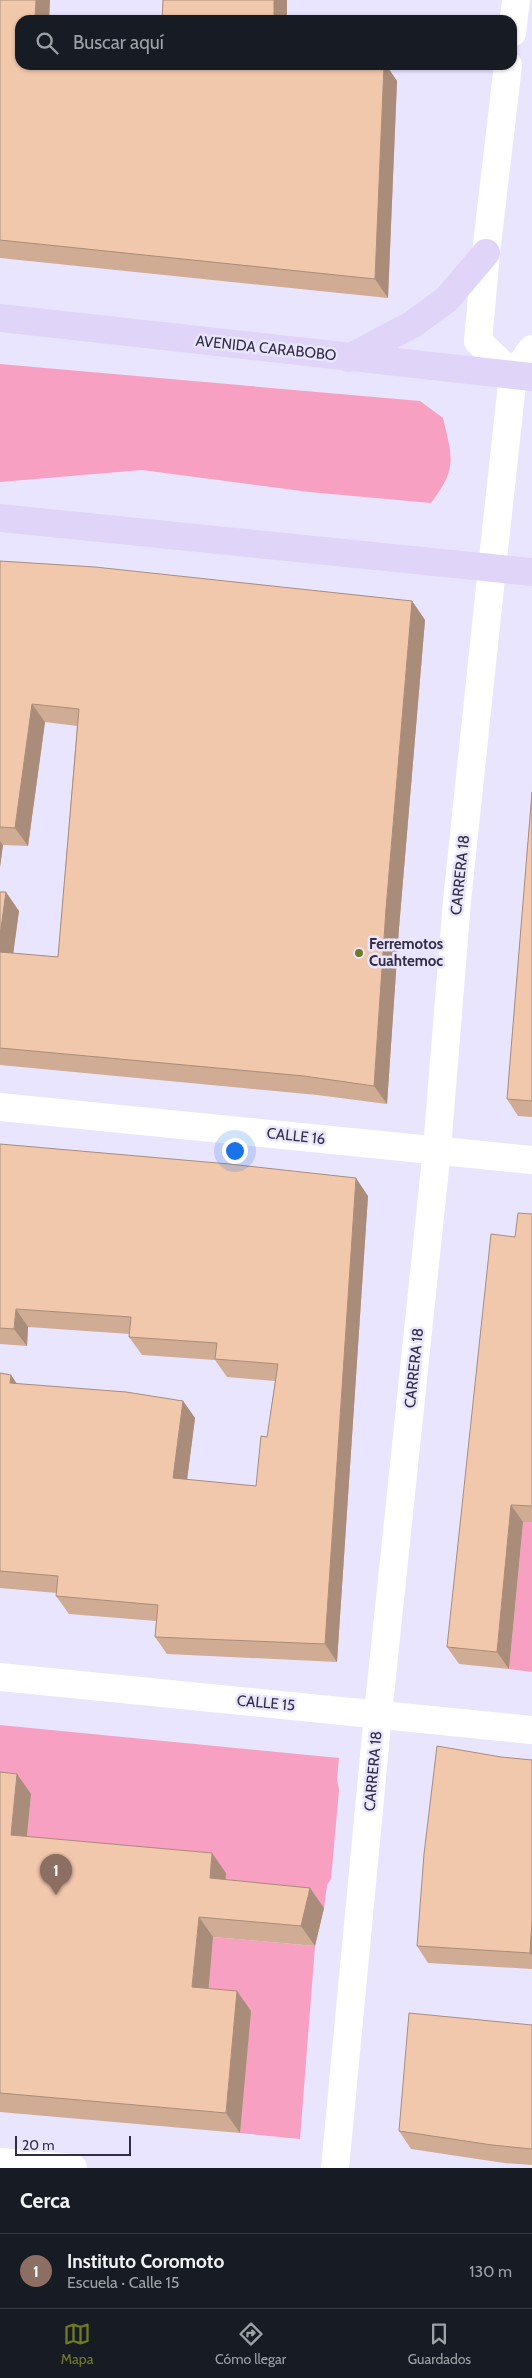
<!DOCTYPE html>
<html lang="es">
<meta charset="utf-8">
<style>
:root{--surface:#171b24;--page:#242831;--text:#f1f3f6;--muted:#9ea1a6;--line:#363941;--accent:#717b26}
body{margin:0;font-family:Cabin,sans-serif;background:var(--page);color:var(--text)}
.scale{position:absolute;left:15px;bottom:12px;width:116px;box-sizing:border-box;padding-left:5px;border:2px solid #322c44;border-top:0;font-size:14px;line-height:18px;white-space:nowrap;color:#322c44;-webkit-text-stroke:4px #eae5fe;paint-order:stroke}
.you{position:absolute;left:234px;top:1150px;width:18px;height:18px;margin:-12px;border:4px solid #fff;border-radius:50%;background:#1a73e8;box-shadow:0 0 0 8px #1a73e833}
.badge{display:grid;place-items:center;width:32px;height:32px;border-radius:50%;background:var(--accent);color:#fff;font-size:16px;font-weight:700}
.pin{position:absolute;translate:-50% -41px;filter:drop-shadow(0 1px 2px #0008)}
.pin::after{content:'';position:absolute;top:26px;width:18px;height:15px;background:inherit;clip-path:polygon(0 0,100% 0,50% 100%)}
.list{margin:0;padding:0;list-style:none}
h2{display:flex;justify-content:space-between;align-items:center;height:65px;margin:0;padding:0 20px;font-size:21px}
h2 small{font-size:16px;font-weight:400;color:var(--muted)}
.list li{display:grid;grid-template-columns:32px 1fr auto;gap:15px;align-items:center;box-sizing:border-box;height:75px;padding:0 20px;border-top:1px solid var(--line)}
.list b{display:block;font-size:19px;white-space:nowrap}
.list p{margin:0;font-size:16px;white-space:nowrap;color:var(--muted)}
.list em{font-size:16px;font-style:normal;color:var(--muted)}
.icon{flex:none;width:28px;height:28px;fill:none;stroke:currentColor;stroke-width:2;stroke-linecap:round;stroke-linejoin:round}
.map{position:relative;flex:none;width:532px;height:2168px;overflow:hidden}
.search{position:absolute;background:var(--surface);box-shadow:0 1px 4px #0004;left:15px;right:15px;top:15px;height:55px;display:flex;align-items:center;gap:12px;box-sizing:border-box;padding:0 18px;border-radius:15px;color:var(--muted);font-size:19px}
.sheet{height:140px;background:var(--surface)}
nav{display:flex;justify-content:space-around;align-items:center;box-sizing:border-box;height:70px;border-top:1px solid var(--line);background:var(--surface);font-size:14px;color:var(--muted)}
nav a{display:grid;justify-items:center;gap:2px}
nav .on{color:var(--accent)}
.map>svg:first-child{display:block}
.green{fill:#f8a0c1}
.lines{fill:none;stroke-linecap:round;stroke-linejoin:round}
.minor{stroke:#fff;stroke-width:28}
.tertiary{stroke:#fff;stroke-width:28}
.secondary{stroke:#e0d5f9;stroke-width:28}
.wall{fill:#d0ac95}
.shaded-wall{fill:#a98c79}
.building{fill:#f2c8ad;stroke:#a98c79}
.poi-dot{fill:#717b26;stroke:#eae5fe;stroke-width:2}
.labels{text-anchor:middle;stroke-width:5;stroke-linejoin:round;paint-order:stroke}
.street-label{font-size:15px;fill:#322c44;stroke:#eae5fe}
.poi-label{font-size:15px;font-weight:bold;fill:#322c44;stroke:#eae5fe;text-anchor:start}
</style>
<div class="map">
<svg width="532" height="2168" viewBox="0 0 532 2168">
<rect width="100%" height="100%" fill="#eae5fe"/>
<path class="green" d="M 0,364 L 420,401 L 443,418 C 452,457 458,468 431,503 L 309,492 L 142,470 L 0,482 Z
M 523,1522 L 532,1522 L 532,1672 L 509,1669 Z
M 0,1725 L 339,1758 L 337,1779 L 339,1790 L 331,1879 L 327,1885 L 324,1908 L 25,1855 L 31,1794 L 0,1791 Z
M 213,1937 L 315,1946 L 300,2139 L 240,2133 L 250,2011 L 164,1983 L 208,1986 Z"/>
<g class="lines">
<path class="minor" d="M 0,1107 L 532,1160
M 0,1677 L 532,1730
M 0,2162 L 73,2168
M 335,2168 L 378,1714 L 437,1149 L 457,901 L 492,568"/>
<path class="tertiary" d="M 512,33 L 516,0
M 508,65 L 486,253 L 478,341 L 513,375
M 513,375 L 532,349
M 492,568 L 513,375"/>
<path class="secondary" d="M 0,318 L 532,377
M 349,358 L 413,324 L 447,299 L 486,253
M 0,518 L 532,572"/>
</g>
<path class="wall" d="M 0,0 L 50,0 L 49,20 L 20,20 L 20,65 L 386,65 L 397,81 L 388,298 L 0,258 Z
M 0,561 L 412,601 L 425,620 L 399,928 L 387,1104 L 317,1095 L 0,1065 L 0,892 L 19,911 L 13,953 L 58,957 L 77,726 L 45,722 L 28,846 L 3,845 L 0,867 Z
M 532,792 L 532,1117 L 518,1116 L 507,1099 Z
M 0,1144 L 368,1196 L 337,1662 L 167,1654 L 155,1637 L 156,1621 L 69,1614 L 56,1596 L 57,1593 L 0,1588 L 0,1373 L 11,1375 L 17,1384 L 183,1401 L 195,1418 L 187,1480 L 256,1486 L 267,1437 L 275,1381 L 227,1377 L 215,1360 L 142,1355 L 129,1337 L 130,1334 L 28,1327 L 27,1346 L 0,1344 Z
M 532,1214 L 532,1522 L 523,1522 L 509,1669 L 459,1664 L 447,1647 L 515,1237 Z
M 501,1757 L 532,1760 L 532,1969 L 428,1963 L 417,1946 Z
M 0,1772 L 17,1774 L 31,1794 L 27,1837 L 226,1873 L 226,1880 L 310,1888 L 324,1908 L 315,1946 L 213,1937 L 208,1988 L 251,2011 L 240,2133 L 0,2112 Z
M 532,2025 L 532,2165 L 504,2163 L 411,2149 L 399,2131 Z"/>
<path class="shaded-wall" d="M 36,0 L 50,0 L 49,20 L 35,20 Z
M 274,0 L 287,0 L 287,20 L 274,20 Z
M 384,65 L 386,65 L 397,81 L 388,298 L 375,279 Z
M 412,601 L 425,620 L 399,928 L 387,1104 L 374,1086 L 386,909 Z
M 32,704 L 45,722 L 28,846 L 15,828 Z
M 0,841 L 3,845 L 0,867 Z
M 6,892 L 19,911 L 11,970 L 0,955 L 0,935 Z
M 356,1178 L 368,1196 L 337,1662 L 325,1644 Z
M 16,1309 L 28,1327 L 27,1346 L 14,1329 Z
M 11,1375 L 23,1393 L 10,1383 Z
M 183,1401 L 195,1418 L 185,1496 L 173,1478 Z
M 511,1505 L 523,1522 L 509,1669 L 497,1652 Z
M 17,1774 L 31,1794 L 25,1855 L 11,1835 Z
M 212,1853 L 226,1873 L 224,1898 L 210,1878 Z
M 310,1888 L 324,1908 L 315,1946 L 301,1926 Z
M 199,1917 L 213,1937 L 207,2007 L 192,1987 Z
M 532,1920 L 532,1956 L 530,1953 Z
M 237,1991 L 251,2011 L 240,2133 L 226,2113 Z"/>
<path class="building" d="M 0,0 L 36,0 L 35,20 L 20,20 L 20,65 L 384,65 L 375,279 L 0,240 Z
M 163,0 L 274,0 L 274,20 L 162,20 Z
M 0,561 L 95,567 L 412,601 L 386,909 L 374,1086 L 304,1076 L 0,1048 L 0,952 L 58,957 L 79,709 L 32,704 L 15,828 L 0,827 Z
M 532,792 L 532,1101 L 507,1099 Z
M 0,892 L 6,892 L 0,935 Z
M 0,1144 L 229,1164 L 356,1178 L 325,1644 L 155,1637 L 158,1605 L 56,1596 L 58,1576 L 0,1571 L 0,1373 L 11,1375 L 10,1383 L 126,1392 L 183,1401 L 173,1478 L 256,1486 L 261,1436 L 267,1437 L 278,1364 L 215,1359 L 217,1343 L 129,1337 L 131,1317 L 16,1309 L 14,1329 L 0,1328 Z
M 518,1213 L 532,1214 L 532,1506 L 511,1505 L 497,1652 L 447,1647 L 491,1234 L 515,1237 Z
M 437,1746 L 501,1757 L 532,1760 L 532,1920 L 530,1953 L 417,1946 L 424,1854 Z
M 0,1772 L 17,1774 L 11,1835 L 212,1853 L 210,1878 L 310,1888 L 301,1926 L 199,1917 L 192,1987 L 237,1991 L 226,2113 L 0,2093 Z
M 409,2013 L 532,2025 L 532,2149 L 492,2145 L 399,2131 Z"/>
<circle class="poi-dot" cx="359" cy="953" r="5"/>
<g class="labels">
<g class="street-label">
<text transform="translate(266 348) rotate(6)" y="5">AVENIDA CARABOBO</text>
<text transform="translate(460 875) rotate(-84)" y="5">CARRERA 18</text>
<text transform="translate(296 1136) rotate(6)" y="5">CALLE 16</text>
<text transform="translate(414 1368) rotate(-84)" y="5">CARRERA 18</text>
<text transform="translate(266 1703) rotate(5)" y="5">CALLE 15</text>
<text transform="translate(373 1771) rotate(-85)" y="5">CARRERA 18</text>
</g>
<g class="poi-label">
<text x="369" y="949">Ferremotos<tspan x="369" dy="17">Cuahtemoc</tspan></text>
</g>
</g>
</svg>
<div class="scale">20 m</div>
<div class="you"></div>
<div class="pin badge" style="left:56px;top:1895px;background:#8d6e63">1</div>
<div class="search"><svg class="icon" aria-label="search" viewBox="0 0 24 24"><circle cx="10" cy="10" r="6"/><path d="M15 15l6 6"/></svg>Buscar aquí</div>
</div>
<section class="sheet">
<h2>Cerca<small></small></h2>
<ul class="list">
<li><span class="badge" style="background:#8d6e63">1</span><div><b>Instituto Coromoto</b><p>Escuela · Calle 15</p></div><em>130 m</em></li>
</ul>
</section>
<nav>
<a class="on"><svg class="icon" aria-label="map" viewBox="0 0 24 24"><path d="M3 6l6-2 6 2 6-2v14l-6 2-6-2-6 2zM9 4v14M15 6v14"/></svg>Mapa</a>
<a><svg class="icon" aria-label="directions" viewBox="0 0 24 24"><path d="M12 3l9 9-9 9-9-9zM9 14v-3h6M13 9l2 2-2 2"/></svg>Cómo llegar</a>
<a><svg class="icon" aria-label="saved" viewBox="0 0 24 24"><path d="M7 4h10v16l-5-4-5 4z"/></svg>Guardados</a>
</nav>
